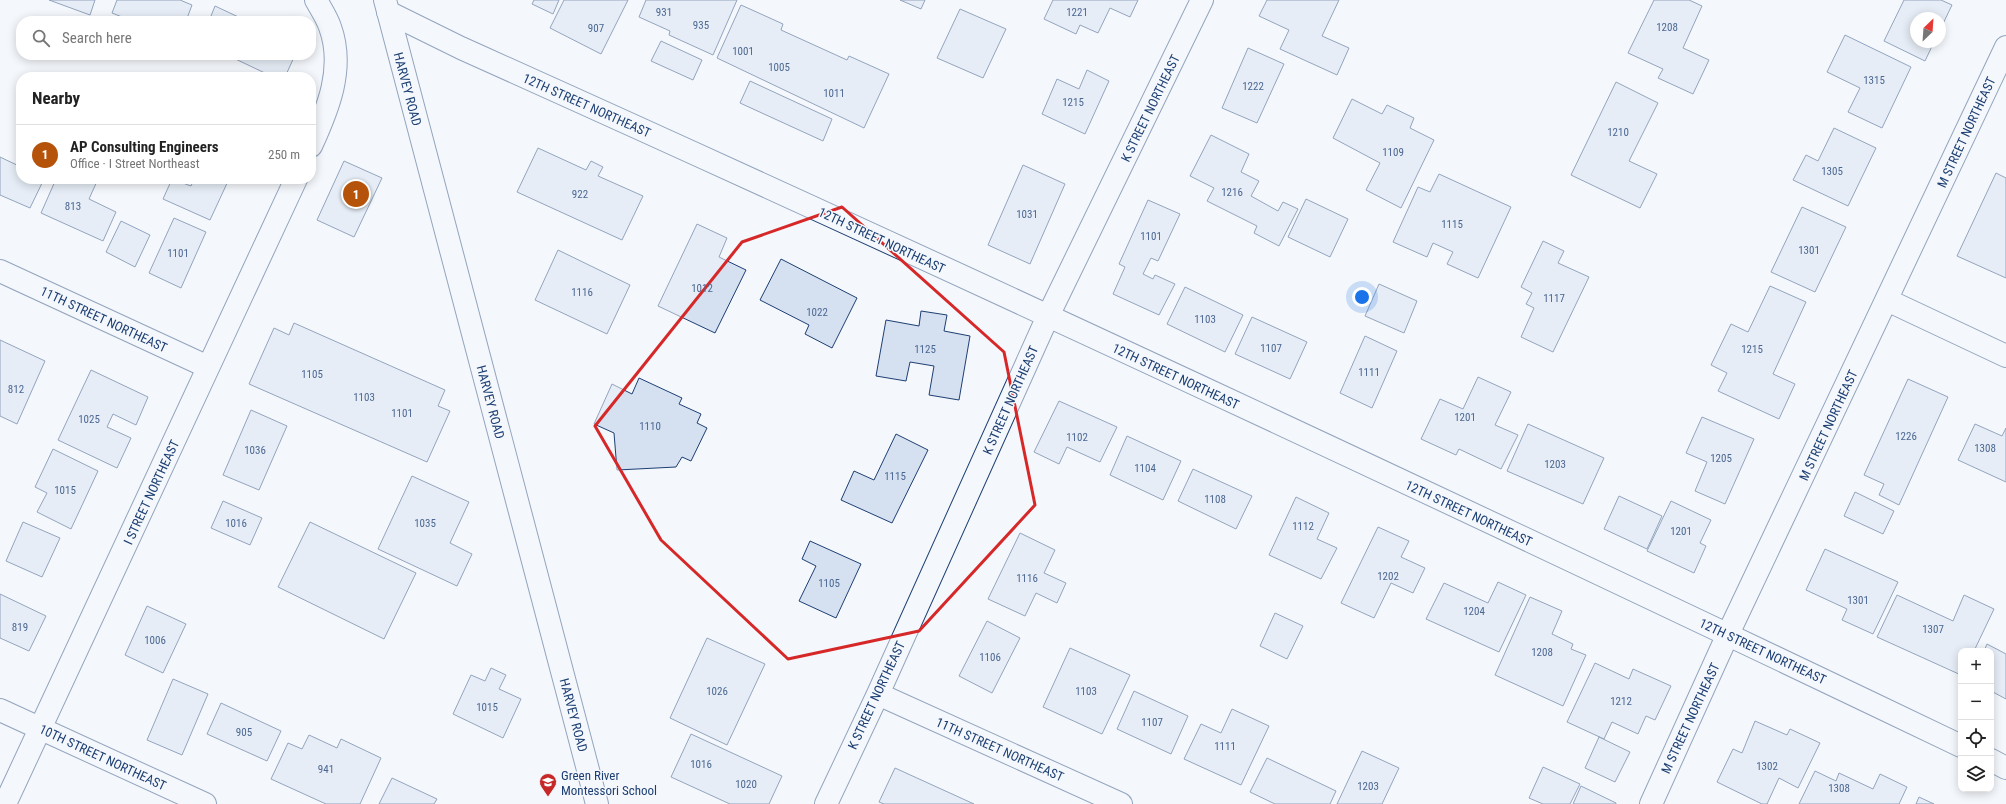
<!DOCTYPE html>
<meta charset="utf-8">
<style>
:root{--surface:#fff;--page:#f2f2f2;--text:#222;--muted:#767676;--line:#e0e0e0;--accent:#b45309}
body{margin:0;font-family:"Roboto Condensed",sans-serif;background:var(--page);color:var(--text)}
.controls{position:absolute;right:12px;bottom:12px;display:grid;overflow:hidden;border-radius:8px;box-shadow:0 2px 10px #0003}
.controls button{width:36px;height:36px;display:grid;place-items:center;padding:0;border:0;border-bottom:1px solid var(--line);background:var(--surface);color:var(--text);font:20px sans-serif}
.compass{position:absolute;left:1910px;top:12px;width:36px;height:36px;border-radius:50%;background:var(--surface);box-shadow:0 2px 10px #0003;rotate:25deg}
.you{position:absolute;left:1362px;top:297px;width:14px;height:14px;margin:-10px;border:3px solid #fff;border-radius:50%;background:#1a73e8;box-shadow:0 0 0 6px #1a73e833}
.badge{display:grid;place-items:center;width:26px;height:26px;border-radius:50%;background:var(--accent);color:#fff;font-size:13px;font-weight:700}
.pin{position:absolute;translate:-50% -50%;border:2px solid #fff;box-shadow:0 1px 4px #0006}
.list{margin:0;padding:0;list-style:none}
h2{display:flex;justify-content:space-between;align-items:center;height:52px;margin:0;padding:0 16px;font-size:17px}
h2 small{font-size:13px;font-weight:400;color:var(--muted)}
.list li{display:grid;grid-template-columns:26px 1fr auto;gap:12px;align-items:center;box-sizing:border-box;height:60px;padding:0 16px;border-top:1px solid var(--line)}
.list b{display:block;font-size:15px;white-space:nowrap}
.list p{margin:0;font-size:13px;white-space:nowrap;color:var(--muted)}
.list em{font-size:13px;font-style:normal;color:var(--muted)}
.icon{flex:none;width:22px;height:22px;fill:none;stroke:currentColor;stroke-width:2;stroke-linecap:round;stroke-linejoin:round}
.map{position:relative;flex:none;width:2006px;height:804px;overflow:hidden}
.search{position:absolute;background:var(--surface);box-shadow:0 2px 10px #0003;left:16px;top:16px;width:300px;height:44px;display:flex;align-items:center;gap:10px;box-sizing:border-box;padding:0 14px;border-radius:16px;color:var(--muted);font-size:15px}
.panel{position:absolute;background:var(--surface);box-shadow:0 2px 10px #0003;left:16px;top:72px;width:300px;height:112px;border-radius:16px}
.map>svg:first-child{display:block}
.building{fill:#d5e0f0;stroke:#1d3f73}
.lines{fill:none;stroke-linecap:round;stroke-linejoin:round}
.minor-casing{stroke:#1d3f73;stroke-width:24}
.secondary-casing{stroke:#1d3f73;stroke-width:24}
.minor{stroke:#f4f7fb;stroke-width:22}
.secondary{stroke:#f4f7fb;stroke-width:22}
.marked{fill:none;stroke:#d62828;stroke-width:3;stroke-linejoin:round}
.labels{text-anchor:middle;stroke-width:3;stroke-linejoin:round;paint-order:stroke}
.number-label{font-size:11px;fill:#4b6792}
.street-label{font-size:13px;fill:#1d3f73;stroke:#f4f7fb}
.poi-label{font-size:13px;fill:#1d3f73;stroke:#f4f7fb;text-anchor:start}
</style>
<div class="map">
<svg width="2006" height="804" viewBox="0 0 2006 804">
<rect width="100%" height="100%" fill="#f4f7fb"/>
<path class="building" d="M 49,0 L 95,0 L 90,15 Z
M 117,0 L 180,0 L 192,5 L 186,21 L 132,21 L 112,13 Z
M 534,0 L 559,0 L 553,14 L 532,4 Z
M 564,0 L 628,0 L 601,54 L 550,28 Z
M 646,0 L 737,0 L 713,55 L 669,35 L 670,31 L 639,17 Z
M 900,0 L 925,0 L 921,9 Z
M 1053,0 L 1138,0 L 1130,17 L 1110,8 L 1098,33 L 1080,25 L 1076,34 L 1044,19 Z
M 1267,0 L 1339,0 L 1322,36 L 1349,48 L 1337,75 L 1280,49 L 1289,30 L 1259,16 Z
M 1654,0 L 1689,0 L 1702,6 L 1683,48 L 1709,60 L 1693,94 L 1658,78 L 1663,69 L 1628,53 Z
M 1904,0 L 1941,0 L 1952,5 L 1940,30 L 1940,18 L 1916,18 L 1916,42 L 1934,42 L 1925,61 L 1884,41 Z
M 741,5 L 783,24 L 781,30 L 847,60 L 849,56 L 889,74 L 864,128 L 717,58 Z
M 215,6 L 247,21 L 209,21 Z
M 960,9 L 1006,29 L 983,78 L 937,58 Z
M 1845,35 L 1911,67 L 1882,128 L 1848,112 L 1860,88 L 1827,72 Z
M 661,41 L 702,60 L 693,80 L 651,61 Z
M 1248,48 L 1284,64 L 1257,123 L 1222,108 Z
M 227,55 L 295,55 L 285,77 L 266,77 L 267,74 Z
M 1087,70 L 1109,81 L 1085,134 L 1042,114 L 1057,79 L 1079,89 Z
M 750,81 L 832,119 L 823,141 L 740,103 Z
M 1616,82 L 1658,103 L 1629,161 L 1657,174 L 1640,208 L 1571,175 Z
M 1352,99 L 1382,114 L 1387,105 L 1414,118 L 1410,128 L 1434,140 L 1401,208 L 1366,190 L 1380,163 L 1333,138 Z
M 1834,128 L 1876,148 L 1848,206 L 1793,180 L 1806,155 L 1818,161 Z
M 1211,135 L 1249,154 L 1241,172 L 1259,181 L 1251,196 L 1278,211 L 1283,202 L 1298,209 L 1279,246 L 1254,233 L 1257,226 L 1207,201 L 1214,188 L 1190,176 Z
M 538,148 L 586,170 L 591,161 L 603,167 L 598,176 L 643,196 L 622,240 L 517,192 Z
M 0,157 L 21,167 L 21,179 L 44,179 L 30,208 L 0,195 Z
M 344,161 L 382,178 L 354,237 L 317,220 Z
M 1023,165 L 1065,184 L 1030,264 L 988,245 Z
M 1996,173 L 2006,178 L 2006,278 L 1957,256 Z
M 1439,174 L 1511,207 L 1478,278 L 1447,264 L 1453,252 L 1433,243 L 1427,257 L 1393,242 L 1418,187 L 1430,192 Z
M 56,179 L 98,179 L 89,199 L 116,212 L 103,241 L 41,213 Z
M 172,179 L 191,186 L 194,179 L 229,179 L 210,220 L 163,199 Z
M 1306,199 L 1348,219 L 1330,257 L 1288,237 Z
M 1148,200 L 1180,214 L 1158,261 L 1151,258 L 1143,274 L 1153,279 L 1155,275 L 1175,284 L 1159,315 L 1113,294 L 1125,267 L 1119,264 Z
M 1802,207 L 1846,227 L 1815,292 L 1771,272 Z
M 174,218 L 206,232 L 181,288 L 149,273 Z
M 121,221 L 150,235 L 135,267 L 106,252 Z
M 697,224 L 727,238 L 719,257 L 746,270 L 715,333 L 658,306 Z
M 1543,241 L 1564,251 L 1558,263 L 1589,277 L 1553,352 L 1521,337 L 1534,308 L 1526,304 L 1532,293 L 1521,287 Z
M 558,250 L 630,285 L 607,334 L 535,300 Z
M 781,259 L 857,298 L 832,348 L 805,334 L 809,325 L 760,300 Z
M 1379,284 L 1417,301 L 1404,333 L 1365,316 Z
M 1770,286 L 1806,302 L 1773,374 L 1795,384 L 1779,419 L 1718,391 L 1727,373 L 1711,365 L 1731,324 L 1748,332 Z
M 1185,287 L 1243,315 L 1225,352 L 1167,324 Z
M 921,311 L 947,315 L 944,331 L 970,336 L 959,400 L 929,395 L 934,366 L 910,362 L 906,381 L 876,376 L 886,320 L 919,326 Z
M 1252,317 L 1307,342 L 1290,379 L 1235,354 Z
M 294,323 L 445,390 L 438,406 L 450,411 L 427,462 L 249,384 L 274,328 L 289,335 Z
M 1365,336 L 1397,351 L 1372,408 L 1340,393 Z
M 0,340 L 45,361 L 17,424 L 0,416 Z
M 91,370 L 148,397 L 136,425 L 113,414 L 107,427 L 131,438 L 117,468 L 58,440 Z
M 1478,377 L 1511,392 L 1495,425 L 1518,435 L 1501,469 L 1459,449 L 1456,455 L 1421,439 L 1440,399 L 1463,409 Z
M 639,378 L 682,398 L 679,404 L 701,414 L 697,423 L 707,428 L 691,461 L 682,457 L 676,467 L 617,470 L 614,433 L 594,424 L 612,384 L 632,394 Z
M 1908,379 L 1948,397 L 1899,505 L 1879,495 L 1884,484 L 1864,475 Z
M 1059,401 L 1117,427 L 1100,462 L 1067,447 L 1059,464 L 1034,452 Z
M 251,410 L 287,426 L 259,490 L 223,475 Z
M 1702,417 L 1754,439 L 1725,504 L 1695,491 L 1707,462 L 1686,453 Z
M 1528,424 L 1604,458 L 1583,504 L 1507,471 Z
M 1975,424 L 2002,436 L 2006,428 L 2006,482 L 1958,460 Z
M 896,434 L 928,450 L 892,523 L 841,500 L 854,471 L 874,480 Z
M 1127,436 L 1181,461 L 1163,500 L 1110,475 Z
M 53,449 L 98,471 L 71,529 L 37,512 L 47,493 L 35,487 Z
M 1193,469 L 1252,496 L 1236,529 L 1178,501 Z
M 412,476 L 469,502 L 450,543 L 472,554 L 457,586 L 378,549 Z
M 1855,492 L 1894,511 L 1883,534 L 1844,516 Z
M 1619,496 L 1662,516 L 1647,549 L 1604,529 Z
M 1296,497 L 1329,513 L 1317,539 L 1337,548 L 1321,579 L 1269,555 Z
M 223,501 L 262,518 L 250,545 L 211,528 Z
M 1671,501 L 1711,520 L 1700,543 L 1706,546 L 1694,573 L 1647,551 Z
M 23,522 L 60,538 L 42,577 L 6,561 Z
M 310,522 L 416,573 L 384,639 L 278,587 Z
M 1378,527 L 1409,541 L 1401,557 L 1425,568 L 1413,593 L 1391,583 L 1374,618 L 1341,603 Z
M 1020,533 L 1055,550 L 1044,573 L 1066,583 L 1057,603 L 1036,593 L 1025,616 L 988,599 Z
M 810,541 L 861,564 L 836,618 L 799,601 L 816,566 L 802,559 Z
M 1825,549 L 1898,582 L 1873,634 L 1842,620 L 1847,609 L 1806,590 Z
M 1498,582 L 1526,595 L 1499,652 L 1426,619 L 1444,583 L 1488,603 Z
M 0,594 L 46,616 L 29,651 L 0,638 Z
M 1897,595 L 1953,621 L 1964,595 L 1994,609 L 1974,651 L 1961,651 L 1961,675 L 1877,637 Z
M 1530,597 L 1562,611 L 1552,634 L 1573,644 L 1571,649 L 1586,655 L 1563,706 L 1495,675 Z
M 147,606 L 186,624 L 163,673 L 125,655 Z
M 1275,613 L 1303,626 L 1287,659 L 1260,646 Z
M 987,621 L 1020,638 L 992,693 L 959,676 Z
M 707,638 L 765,664 L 727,745 L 670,718 Z
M 1987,644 L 2006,654 L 2006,699 L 1991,691 L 1991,651 L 1984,651 Z
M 1070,648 L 1130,675 L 1102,734 L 1043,707 Z
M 1595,663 L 1629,679 L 1633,669 L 1671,686 L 1655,720 L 1646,716 L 1638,734 L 1612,722 L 1604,739 L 1567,722 Z
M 491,668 L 506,675 L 499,689 L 521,699 L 503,738 L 453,714 L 471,675 L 485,681 Z
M 173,679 L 208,694 L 182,755 L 147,740 Z
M 1134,691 L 1188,716 L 1171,754 L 1117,729 Z
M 221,703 L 281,731 L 267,761 L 207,734 Z
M 1232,709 L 1269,726 L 1241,785 L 1184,759 L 1201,724 L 1221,733 Z
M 1755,721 L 1787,735 L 1790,729 L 1820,743 L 1798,788 L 1779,778 L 1767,804 L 1762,804 L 1717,782 L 1733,749 L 1742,753 Z
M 691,734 L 782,776 L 769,804 L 730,804 L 671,777 Z
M 309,735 L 337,748 L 341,739 L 381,758 L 360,804 L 326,804 L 271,779 L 288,743 L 302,749 Z
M 1599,737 L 1630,752 L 1615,782 L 1585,768 Z
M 1362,751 L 1399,768 L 1382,804 L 1337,804 Z
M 1267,758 L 1336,791 L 1330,804 L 1275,804 L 1250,792 Z
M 1543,767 L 1580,784 L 1570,804 L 1543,804 L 1529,798 Z
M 895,768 L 974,804 L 884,804 L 879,802 Z
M 1815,771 L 1836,781 L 1839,773 L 1873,789 L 1880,774 L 1907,787 L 1899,804 L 1799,804 Z
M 392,778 L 437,799 L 434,804 L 379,804 Z
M 1581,786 L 1616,803 L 1616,804 L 1573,804 Z
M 1919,797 L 1934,804 L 1916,804 Z"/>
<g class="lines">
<defs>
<path id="minor" d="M 388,12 L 461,48 C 964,274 1464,508 1961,746
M 311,146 C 328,109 345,68 330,27 C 327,18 321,9 316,0
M 0,271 L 208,367
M 1887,300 L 2006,356
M 878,694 L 1121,804
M 0,710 L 205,804
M 1991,760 L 2006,768
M 5,804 L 296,179
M 826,804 L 878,694 L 1048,316 L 1202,0
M 1651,804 L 1728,634 L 2006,47"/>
<path id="secondary" d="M 385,0 L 597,804"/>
</defs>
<use href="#minor" class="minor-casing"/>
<use href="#secondary" class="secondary-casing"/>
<use href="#minor" class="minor"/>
<use href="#secondary" class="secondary"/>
</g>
<path d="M0 0H2006V804H0ZM 842,207 L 1004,352 L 1035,505 L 919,631 L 788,659 L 661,540 L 595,426 L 742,242 Z" fill="#f4f7fb" fill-opacity=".55" fill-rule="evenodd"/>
<path class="marked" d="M 842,207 L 1004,352 L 1035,505 L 919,631 L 788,659 L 661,540 L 595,426 L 742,242 Z"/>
<defs>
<symbol id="school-pin" viewBox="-11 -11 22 30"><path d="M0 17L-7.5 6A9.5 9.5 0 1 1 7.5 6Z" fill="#c62828" stroke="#f4f7fb"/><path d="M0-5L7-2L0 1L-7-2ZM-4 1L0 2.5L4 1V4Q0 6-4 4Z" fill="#fff"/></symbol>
</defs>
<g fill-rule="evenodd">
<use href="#school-pin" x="538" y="772" width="20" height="27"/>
</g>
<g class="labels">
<g class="number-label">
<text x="664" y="16">931</text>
<text x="1077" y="16">1221</text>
<text x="701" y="29">935</text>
<text x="1667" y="31">1208</text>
<text x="596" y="32">907</text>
<text x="743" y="55">1001</text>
<text x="779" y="71">1005</text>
<text x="1874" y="84">1315</text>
<text x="1253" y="90">1222</text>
<text x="834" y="97">1011</text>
<text x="1073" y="106">1215</text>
<text x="1618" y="136">1210</text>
<text x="1393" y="156">1109</text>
<text x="1832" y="175">1305</text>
<text x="1232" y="196">1216</text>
<text x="580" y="198">922</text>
<text x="73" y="210">813</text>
<text x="1027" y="218">1031</text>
<text x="1452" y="228">1115</text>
<text x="1151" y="240">1101</text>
<text x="1809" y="254">1301</text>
<text x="178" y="257">1101</text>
<text x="702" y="292">1012</text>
<text x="582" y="296">1116</text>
<text x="1554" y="302">1117</text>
<text x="817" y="316">1022</text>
<text x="1205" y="323">1103</text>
<text x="1271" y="352">1107</text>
<text x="925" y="353">1125</text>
<text x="1752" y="353">1215</text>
<text x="1369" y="376">1111</text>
<text x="312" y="378">1105</text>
<text x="16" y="393">812</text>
<text x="364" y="401">1103</text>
<text x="402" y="417">1101</text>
<text x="1465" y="421">1201</text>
<text x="89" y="423">1025</text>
<text x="650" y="430">1110</text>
<text x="1906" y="440">1226</text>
<text x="1077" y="441">1102</text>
<text x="1985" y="452">1308</text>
<text x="255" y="454">1036</text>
<text x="1721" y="462">1205</text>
<text x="1555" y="468">1203</text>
<text x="1145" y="472">1104</text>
<text x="895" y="480">1115</text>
<text x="65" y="494">1015</text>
<text x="1215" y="503">1108</text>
<text x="236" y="527">1016</text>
<text x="425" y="527">1035</text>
<text x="1303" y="530">1112</text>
<text x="1681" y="535">1201</text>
<text x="1388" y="580">1202</text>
<text x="1027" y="582">1116</text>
<text x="829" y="587">1105</text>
<text x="1858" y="604">1301</text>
<text x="1474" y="615">1204</text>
<text x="20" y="631">819</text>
<text x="1933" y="633">1307</text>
<text x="155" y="644">1006</text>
<text x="1542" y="656">1208</text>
<text x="990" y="661">1106</text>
<text x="717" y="695">1026</text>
<text x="1086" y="695">1103</text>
<text x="1621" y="705">1212</text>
<text x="487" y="711">1015</text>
<text x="1152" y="726">1107</text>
<text x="244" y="736">905</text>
<text x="1225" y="750">1111</text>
<text x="701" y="768">1016</text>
<text x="1767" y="770">1302</text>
<text x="326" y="773">941</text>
<text x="746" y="788">1020</text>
<text x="1368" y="790">1203</text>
<text x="1839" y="792">1308</text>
</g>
<g class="street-label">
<text transform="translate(408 89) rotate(75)" y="5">HARVEY ROAD</text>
<text transform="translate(587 105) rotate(24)" y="5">12TH STREET NORTHEAST</text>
<text transform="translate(1150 108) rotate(-64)" y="5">K STREET NORTHEAST</text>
<text transform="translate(1966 132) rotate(-65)" y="5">M STREET NORTHEAST</text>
<text transform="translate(882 240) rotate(25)" y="5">12TH STREET NORTHEAST</text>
<text transform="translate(104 319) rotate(25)" y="5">11TH STREET NORTHEAST</text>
<text transform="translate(1176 376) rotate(25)" y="5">12TH STREET NORTHEAST</text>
<text transform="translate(1010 400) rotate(-66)" y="5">K STREET NORTHEAST</text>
<text transform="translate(491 402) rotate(75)" y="5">HARVEY ROAD</text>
<text transform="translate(1828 425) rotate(-65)" y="5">M STREET NORTHEAST</text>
<text transform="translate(151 492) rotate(-65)" y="5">I STREET NORTHEAST</text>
<text transform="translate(1469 513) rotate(25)" y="5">12TH STREET NORTHEAST</text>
<text transform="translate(1763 651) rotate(25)" y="5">12TH STREET NORTHEAST</text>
<text transform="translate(876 695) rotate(-65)" y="5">K STREET NORTHEAST</text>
<text transform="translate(574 715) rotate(75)" y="5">HARVEY ROAD</text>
<text transform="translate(1690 718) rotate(-65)" y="5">M STREET NORTHEAST</text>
<text transform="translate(1000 749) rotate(24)" y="5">11TH STREET NORTHEAST</text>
<text transform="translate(103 757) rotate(25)" y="5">10TH STREET NORTHEAST</text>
</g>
<g class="poi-label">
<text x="561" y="780">Green River<tspan x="561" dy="15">Montessori School</tspan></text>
</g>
</g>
</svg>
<div class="controls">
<button>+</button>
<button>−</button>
<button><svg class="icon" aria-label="locate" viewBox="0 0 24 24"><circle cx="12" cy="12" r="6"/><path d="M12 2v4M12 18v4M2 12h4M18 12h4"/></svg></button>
<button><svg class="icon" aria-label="layers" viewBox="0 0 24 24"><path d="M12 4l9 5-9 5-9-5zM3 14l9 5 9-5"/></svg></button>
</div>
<svg class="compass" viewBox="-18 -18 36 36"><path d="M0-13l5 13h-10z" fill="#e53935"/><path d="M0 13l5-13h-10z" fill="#767676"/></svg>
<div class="you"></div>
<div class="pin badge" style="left:356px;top:194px">1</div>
<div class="search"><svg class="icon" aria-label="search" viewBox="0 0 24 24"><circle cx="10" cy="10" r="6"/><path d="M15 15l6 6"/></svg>Search here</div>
<section class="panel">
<h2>Nearby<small></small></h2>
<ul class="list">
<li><span class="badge">1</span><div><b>AP Consulting Engineers</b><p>Office · I Street Northeast</p></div><em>250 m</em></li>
</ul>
</section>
</div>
